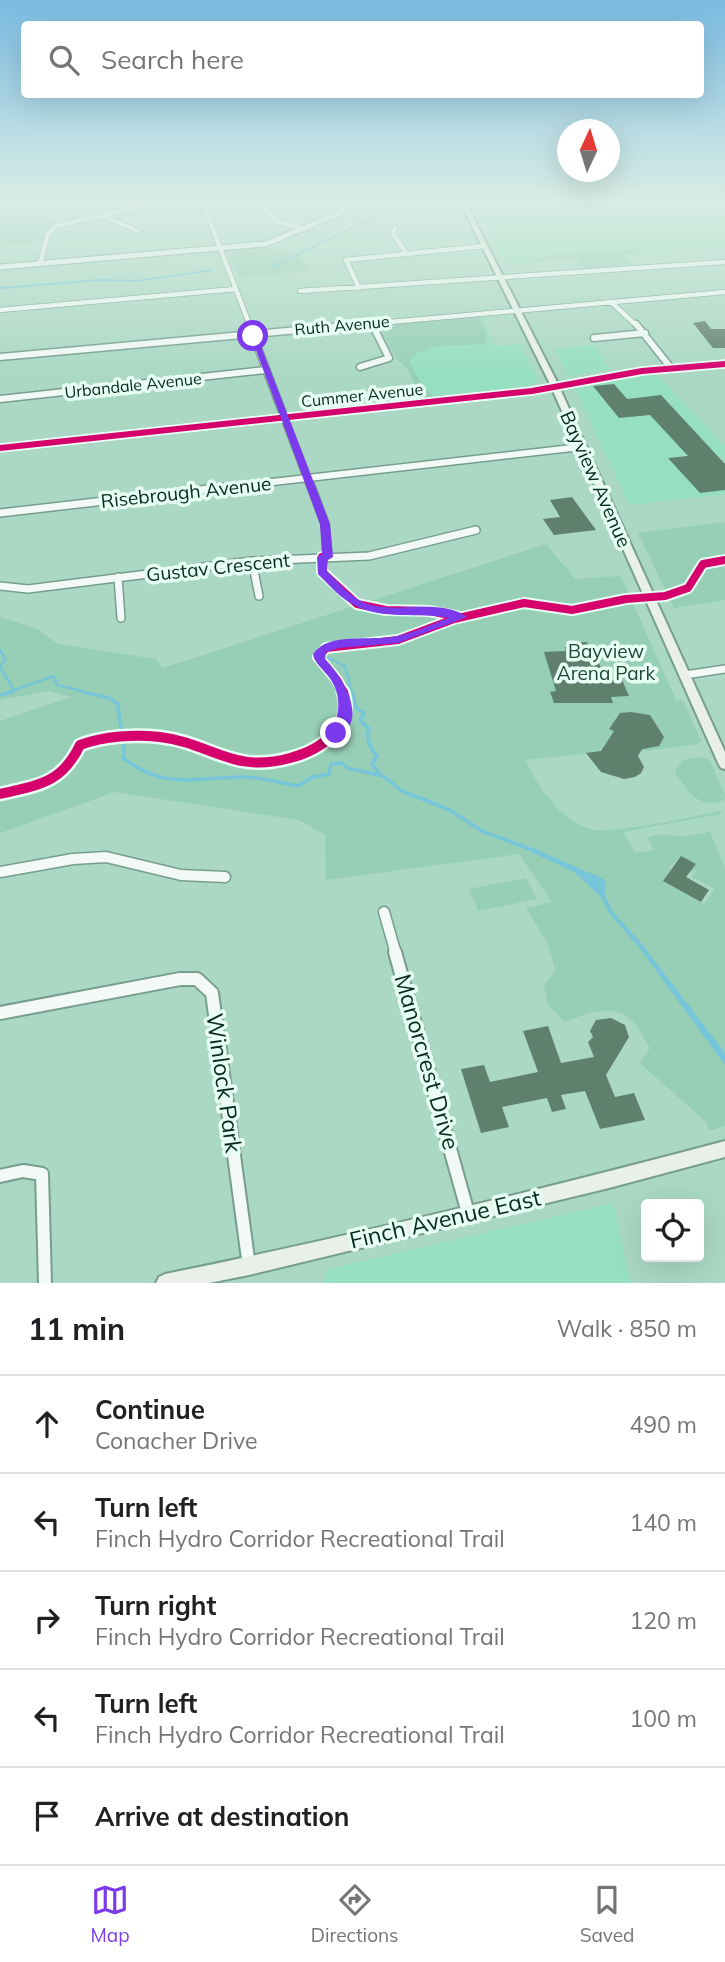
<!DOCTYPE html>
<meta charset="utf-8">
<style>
:root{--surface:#fff;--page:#f6f6f6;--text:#202124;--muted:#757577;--line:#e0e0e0;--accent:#7c3aed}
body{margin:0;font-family:Mulish,sans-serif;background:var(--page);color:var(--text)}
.controls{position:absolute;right:21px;bottom:21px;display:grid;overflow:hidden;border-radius:7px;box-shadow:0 7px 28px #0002}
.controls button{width:63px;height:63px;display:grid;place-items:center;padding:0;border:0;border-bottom:2px solid var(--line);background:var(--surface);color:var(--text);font:35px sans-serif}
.compass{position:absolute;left:557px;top:119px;width:63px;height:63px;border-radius:50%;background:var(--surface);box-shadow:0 7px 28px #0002;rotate:4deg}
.stop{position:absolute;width:21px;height:21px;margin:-16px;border:5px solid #7c3aed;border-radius:50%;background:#fff}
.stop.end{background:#7c3aed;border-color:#fff;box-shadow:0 2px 7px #0008}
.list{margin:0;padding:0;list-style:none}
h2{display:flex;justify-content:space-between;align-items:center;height:91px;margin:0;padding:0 28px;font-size:30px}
h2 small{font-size:23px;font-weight:400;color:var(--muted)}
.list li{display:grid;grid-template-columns:46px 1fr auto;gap:21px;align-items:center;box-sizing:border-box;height:98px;padding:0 28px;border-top:2px solid var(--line)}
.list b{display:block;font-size:26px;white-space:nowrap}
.list p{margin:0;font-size:23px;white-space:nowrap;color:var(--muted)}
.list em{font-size:23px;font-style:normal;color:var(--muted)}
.icon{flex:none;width:38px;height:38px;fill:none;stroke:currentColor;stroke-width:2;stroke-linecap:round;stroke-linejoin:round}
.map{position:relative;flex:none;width:725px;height:1283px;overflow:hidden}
.search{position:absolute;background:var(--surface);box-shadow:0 7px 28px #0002;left:21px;right:21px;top:21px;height:77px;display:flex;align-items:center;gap:18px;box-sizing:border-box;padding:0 24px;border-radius:7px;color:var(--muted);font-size:26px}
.sheet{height:581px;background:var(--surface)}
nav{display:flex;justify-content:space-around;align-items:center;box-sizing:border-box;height:98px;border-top:2px solid var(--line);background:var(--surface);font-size:19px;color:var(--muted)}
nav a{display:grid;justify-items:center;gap:4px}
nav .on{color:var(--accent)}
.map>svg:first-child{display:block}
.built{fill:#96dfc0}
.green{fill:#96ceb6;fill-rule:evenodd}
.water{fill:#76c5d8}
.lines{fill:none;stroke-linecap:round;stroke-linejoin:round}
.stream-far2{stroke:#76c5d8;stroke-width:2}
.stream-far1{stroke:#76c5d8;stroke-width:2.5}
.stream{stroke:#76c5d8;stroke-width:3.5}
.building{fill:#60806e}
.minor-far4-casing{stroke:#779d8e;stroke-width:6}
.minor-far3-casing{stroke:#779d8e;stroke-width:9}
.minor-far2-casing{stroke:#779d8e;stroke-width:10}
.minor-far1-casing{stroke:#779d8e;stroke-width:13}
.minor-casing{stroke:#779d8e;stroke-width:16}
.tertiary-far1-casing{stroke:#779d8e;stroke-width:7}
.tertiary-casing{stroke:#779d8e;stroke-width:10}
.secondary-casing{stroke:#779d8e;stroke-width:4}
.minor-far4{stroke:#f2f9f6;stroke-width:4.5}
.minor-far3{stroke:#f2f9f6;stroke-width:6}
.minor-far2{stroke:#f2f9f6;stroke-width:7}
.minor-far1{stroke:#f2f9f6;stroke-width:10}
.minor{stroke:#f2f9f6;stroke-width:12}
.tertiary-far1{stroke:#f2f9f6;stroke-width:5}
.tertiary{stroke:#f2f9f6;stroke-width:7}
.secondary{fill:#e9f0e9;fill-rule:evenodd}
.cycleway-far2-casing{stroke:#e6fef3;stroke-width:10}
.cycleway-far1-casing{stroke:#e6fef3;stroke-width:12}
.cycleway-casing{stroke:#e6fef3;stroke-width:15}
.cycleway-far2{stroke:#d6006c;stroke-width:6}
.cycleway-far1{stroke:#d6006c;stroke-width:8}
.cycleway{stroke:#d6006c;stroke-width:10}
.route{fill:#7c3aed}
.labels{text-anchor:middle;stroke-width:7;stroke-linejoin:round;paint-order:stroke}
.far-street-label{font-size:16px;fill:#052a1d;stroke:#e6fef3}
.street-label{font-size:19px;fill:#052a1d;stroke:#e6fef3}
.park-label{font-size:19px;fill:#1e4536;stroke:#e6fef3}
.near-street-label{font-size:23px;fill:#052a1d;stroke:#e6fef3}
</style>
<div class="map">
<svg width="725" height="1283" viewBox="0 0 725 1283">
<rect width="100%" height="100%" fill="#aad8c4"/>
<path class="built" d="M 471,198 L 725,198 L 725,247 L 507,264 Z
M 481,315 L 494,346 L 520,344 L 539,383 L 516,389 L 424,398 L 379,325 Z
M 595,345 L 610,369 L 568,376 L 554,349 Z
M 656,374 L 725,446 L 725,494 L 629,505 L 574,387 L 621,377 Z
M 613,1203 L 631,1283 L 326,1283 L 325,1270 Z"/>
<path class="green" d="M 37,213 L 60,222 L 45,232 L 42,241 L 0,246 L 0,226 L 5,215 Z
M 268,247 L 300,256 L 309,271 L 239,277 L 228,252 Z
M 640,249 L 645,252 L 622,254 L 633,265 L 587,269 L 575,258 L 529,262 L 542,256 Z
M 477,314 L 488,334 L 485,335 L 488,343 L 494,346 L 486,342 L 484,344 L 430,347 L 431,350 L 419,352 L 409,360 L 423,387 L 432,395 L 432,397 L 423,399 L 407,368 L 397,359 L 377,326 L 380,323 Z
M 725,522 L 725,600 L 674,608 L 638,533 Z
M 546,544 L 575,579 L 621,576 L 676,700 L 683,700 L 701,741 L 697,744 L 647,751 L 642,749 L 659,746 L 664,737 L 650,715 L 643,713 L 641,715 L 631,712 L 622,713 L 609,728 L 614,731 L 600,752 L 526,760 C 537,787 561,821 590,829 C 615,835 693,816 722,811 L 720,814 L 623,832 L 635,853 L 654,850 L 647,838 C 657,833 668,835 680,836 C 689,837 701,833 710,832 L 725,868 L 725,1126 L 709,1131 L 706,1122 L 640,1063 L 650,1048 C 644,1039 638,1026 630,1019 C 611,1003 585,1014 565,1022 L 548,1005 L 544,985 L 555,971 L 548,944 L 526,908 L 552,902 L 519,854 L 326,880 L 325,835 L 299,820 L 115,792 L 0,833 L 0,721 L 71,697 L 49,691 L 0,700 L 0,617 L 37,629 L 58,644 L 156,659 L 163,668 ZM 680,857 L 689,873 L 699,868 L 692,877 L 715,889 L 704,904 L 663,881 L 671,870 L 669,868 Z
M 700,757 L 710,760 L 725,795 L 724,801 C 697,808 690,793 676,774 L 675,769 L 684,760 Z
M 526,878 L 537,899 L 478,911 L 469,889 Z"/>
<path class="water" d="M 533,848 C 549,855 565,862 580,869 C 590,874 598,873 606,882 L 605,896 L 613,912 L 641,943 L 725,1053 L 725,1065 L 641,950 L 609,913 L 601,897 L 574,872 L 531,852 Z"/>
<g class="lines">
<path class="stream-far2" d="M 272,267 L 408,200 L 407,198
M 0,288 L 99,280 L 137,281 L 213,270"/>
<path class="stream-far1" d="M 0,650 L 5,659 L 0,667 L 14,690
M 329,658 L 345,666 L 352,693
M 6,693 L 54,676 L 57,685 L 90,693"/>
<path class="stream" d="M 83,692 L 109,698 L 118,704 C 118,723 127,739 123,758 C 165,791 197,777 244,777 C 261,777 281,783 298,786 L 312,777 L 329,774 L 331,764 L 342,763 L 347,768 L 383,776 L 402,791 L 450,810 L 482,831 L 535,851
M 352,692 L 356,708 L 364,713 L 360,720 L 369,729 C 365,738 371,750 377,756 L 372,764 L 381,775
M 0,695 L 12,692"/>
</g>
<path class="building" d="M 705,321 L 711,329 L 725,329 L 725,348 L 713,348 L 693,323 Z
M 614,384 L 627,399 L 661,395 L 725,464 L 725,490 L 700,493 L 668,458 L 688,456 L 650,415 L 619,418 L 593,386 Z
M 572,497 L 596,530 L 554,535 L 543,519 L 560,517 L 550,500 Z
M 587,642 L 589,650 L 594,649 L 602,671 L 605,671 L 609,680 L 622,680 L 629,696 L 611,697 L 613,703 L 554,703 L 550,692 L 556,691 L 544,652 L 566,651 L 565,647 L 572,646 L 571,643 Z
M 631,712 L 650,715 L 664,737 L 659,746 L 643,749 L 640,752 L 638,756 L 644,767 L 641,773 L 635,777 L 624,779 L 601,772 L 586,753 L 601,751 L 614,731 L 609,729 L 620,713 Z
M 681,856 L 696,864 L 686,877 L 709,890 L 701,902 L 663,881 Z
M 611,1018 L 625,1025 L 629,1037 L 606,1075 L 615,1097 L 634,1093 L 645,1120 L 600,1129 L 585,1091 L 561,1095 L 566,1109 L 552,1112 L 547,1098 L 502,1107 L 509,1127 L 481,1133 L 461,1069 L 484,1065 L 490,1082 L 538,1072 L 523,1031 L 548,1026 L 561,1063 L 594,1057 L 588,1042 L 593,1037 L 590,1031 L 596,1020 Z"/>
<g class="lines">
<defs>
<path id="minor-far4" d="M 128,198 L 142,206
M 201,198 L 250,326
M 258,198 L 276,221 L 305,229
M 314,198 L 322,202 L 340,202
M 0,203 L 82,198
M 101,215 L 138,231
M 395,228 L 392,232 L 406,253
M 40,264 L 48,234 L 56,226 L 175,198
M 359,288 L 346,260 L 484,246
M 300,291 L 725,262
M 611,302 L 637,326
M 0,310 L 236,289
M 371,322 L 373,326
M 345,326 L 725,292"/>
<path id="minor-far3" d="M 249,324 L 311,488
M 636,324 L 671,368
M 594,338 L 645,333
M 0,357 L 364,324
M 360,367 L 389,358 L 372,324
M 0,399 L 266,370
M 220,488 L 581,447"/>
<path id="minor-far2" d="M 311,486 L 325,524 L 328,557
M 0,513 L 235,486
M 252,561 L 259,596
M 118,577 L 121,618
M 0,586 L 28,589 L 252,561 L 369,556 L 476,530
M 685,675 L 725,669"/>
<path id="minor-far1" d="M 0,872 L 73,859 L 106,857 L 181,875 L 225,877
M 384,912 L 396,954"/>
<path id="minor" d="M 395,952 L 468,1213
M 0,1013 L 180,979 L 197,979 L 212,993 L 249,1266
M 0,1176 L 23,1171 L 42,1174 L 45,1283"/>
<path id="tertiary-far1" d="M 0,267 L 266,244 L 342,212 L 344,208 L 340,202 L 348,198"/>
<path id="tertiary" d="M 0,448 L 532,391 L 642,371 L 725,364"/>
<path id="secondary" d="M 458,198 L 463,198 L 557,382 L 725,752 L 725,769 L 721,768 L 719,765 L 549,382 Z
M 725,1141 L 725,1157 L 609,1188 L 249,1275 L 209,1283 L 156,1283 L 159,1277 L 165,1274 C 352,1236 540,1190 725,1141 Z"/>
</defs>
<use href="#minor-far4" class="minor-far4-casing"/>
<use href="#minor-far3" class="minor-far3-casing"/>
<use href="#minor-far2" class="minor-far2-casing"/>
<use href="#minor-far1" class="minor-far1-casing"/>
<use href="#minor" class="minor-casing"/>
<use href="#tertiary-far1" class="tertiary-far1-casing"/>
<use href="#tertiary" class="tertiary-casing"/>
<use href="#secondary" class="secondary-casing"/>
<use href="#minor-far4" class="minor-far4"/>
<use href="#minor-far3" class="minor-far3"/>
<use href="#minor-far2" class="minor-far2"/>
<use href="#minor-far1" class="minor-far1"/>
<use href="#minor" class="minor"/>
<use href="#tertiary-far1" class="tertiary-far1"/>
<use href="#tertiary" class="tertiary"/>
<use href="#secondary" class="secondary"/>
<defs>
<path id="cycleway-far2" d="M 0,448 L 532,391 L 642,371 L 725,364"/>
<path id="cycleway-far1" d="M 322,557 L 322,572 L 357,604 L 386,610 L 429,611 L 460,617
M 344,693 L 337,680 L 318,657 L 326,648 L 398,640 L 454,619 L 524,603 L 572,610 L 626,599 L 665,596 L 688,588 L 703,564 L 725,560"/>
<path id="cycleway" d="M 0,794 C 39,785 62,783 80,745 C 104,736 135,734 160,737 C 211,743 232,774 290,758 C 305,754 321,747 332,735 C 344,723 349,709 343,692"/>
</defs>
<use href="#cycleway-far2" class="cycleway-far2-casing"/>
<use href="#cycleway-far1" class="cycleway-far1-casing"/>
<use href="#cycleway" class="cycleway-casing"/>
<use href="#cycleway-far2" class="cycleway-far2"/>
<use href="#cycleway-far1" class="cycleway-far1"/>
<use href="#cycleway" class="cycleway"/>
</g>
<linearGradient id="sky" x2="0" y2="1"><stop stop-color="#7abbe2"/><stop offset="0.53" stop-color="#d9ede4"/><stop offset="1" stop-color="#d9ede4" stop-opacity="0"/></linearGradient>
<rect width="725" height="377" fill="url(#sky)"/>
<path class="route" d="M 250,334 L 257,336 L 330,524 L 333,557 L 328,560 L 327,571 C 338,582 350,597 365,603 C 396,615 439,597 467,617 L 398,643 L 339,648 L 326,652 L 325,659 C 342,676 371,722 336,737 L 329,733 C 341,715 342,695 329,677 C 323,669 315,664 313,654 C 329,631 372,642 397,636 C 414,633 432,624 449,618 C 420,612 383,620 356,606 C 341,599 330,586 318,574 L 317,557 L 322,554 L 320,524 Z"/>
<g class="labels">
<g class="far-street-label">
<text transform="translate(342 325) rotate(-5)" y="6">Ruth Avenue</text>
<text transform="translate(133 385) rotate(-6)" y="6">Urbandale Avenue</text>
<text transform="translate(362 395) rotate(-6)" y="6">Cummer Avenue</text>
</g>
<g class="street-label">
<text transform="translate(596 479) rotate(66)" y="7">Bayview Avenue</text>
<text transform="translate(186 492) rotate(-6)" y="7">Risebrough Avenue</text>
<text transform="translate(218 567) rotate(-6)" y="7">Gustav Crescent</text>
</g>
<g class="park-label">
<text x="606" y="658">Bayview<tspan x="606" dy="22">Arena Park</tspan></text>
</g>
<g class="near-street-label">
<text transform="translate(427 1062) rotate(74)" y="8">Manorcrest Drive</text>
<text transform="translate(224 1083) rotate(82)" y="8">Winlock Park</text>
<text transform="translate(445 1219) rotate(-13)" y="8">Finch Avenue East</text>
</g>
</g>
</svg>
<div class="controls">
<button><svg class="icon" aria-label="locate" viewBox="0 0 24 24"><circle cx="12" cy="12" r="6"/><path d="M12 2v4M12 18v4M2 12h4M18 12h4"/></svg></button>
</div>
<svg class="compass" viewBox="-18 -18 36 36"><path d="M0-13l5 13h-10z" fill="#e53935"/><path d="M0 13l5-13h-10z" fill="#757577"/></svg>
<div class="stop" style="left:253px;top:336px"></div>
<div class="stop end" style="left:336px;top:733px"></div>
<div class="search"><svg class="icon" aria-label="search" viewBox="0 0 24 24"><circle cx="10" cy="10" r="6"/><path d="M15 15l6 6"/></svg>Search here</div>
</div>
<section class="sheet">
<h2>11 min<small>Walk · 850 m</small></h2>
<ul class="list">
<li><svg class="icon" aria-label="ahead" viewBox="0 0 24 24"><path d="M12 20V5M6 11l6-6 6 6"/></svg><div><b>Continue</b><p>Conacher Drive</p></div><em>490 m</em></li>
<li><svg class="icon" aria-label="left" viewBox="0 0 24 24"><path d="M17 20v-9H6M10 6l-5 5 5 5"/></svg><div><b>Turn left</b><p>Finch Hydro Corridor Recreational Trail</p></div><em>140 m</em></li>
<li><svg class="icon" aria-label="right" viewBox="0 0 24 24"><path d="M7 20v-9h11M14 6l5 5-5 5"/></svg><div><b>Turn right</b><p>Finch Hydro Corridor Recreational Trail</p></div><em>120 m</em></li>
<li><svg class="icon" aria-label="left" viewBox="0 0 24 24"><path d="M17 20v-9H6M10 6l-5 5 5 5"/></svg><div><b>Turn left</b><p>Finch Hydro Corridor Recreational Trail</p></div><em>100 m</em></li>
<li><svg class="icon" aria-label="arrive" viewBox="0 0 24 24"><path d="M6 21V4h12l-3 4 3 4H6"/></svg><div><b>Arrive at destination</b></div></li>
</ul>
</section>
<nav>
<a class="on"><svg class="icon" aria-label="map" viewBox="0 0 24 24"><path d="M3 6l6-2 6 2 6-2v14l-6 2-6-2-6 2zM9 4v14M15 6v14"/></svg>Map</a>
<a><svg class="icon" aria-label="directions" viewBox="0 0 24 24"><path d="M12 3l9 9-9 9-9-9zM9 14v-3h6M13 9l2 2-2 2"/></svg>Directions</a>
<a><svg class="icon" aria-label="saved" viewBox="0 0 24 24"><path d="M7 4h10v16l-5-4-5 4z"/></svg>Saved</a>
</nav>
